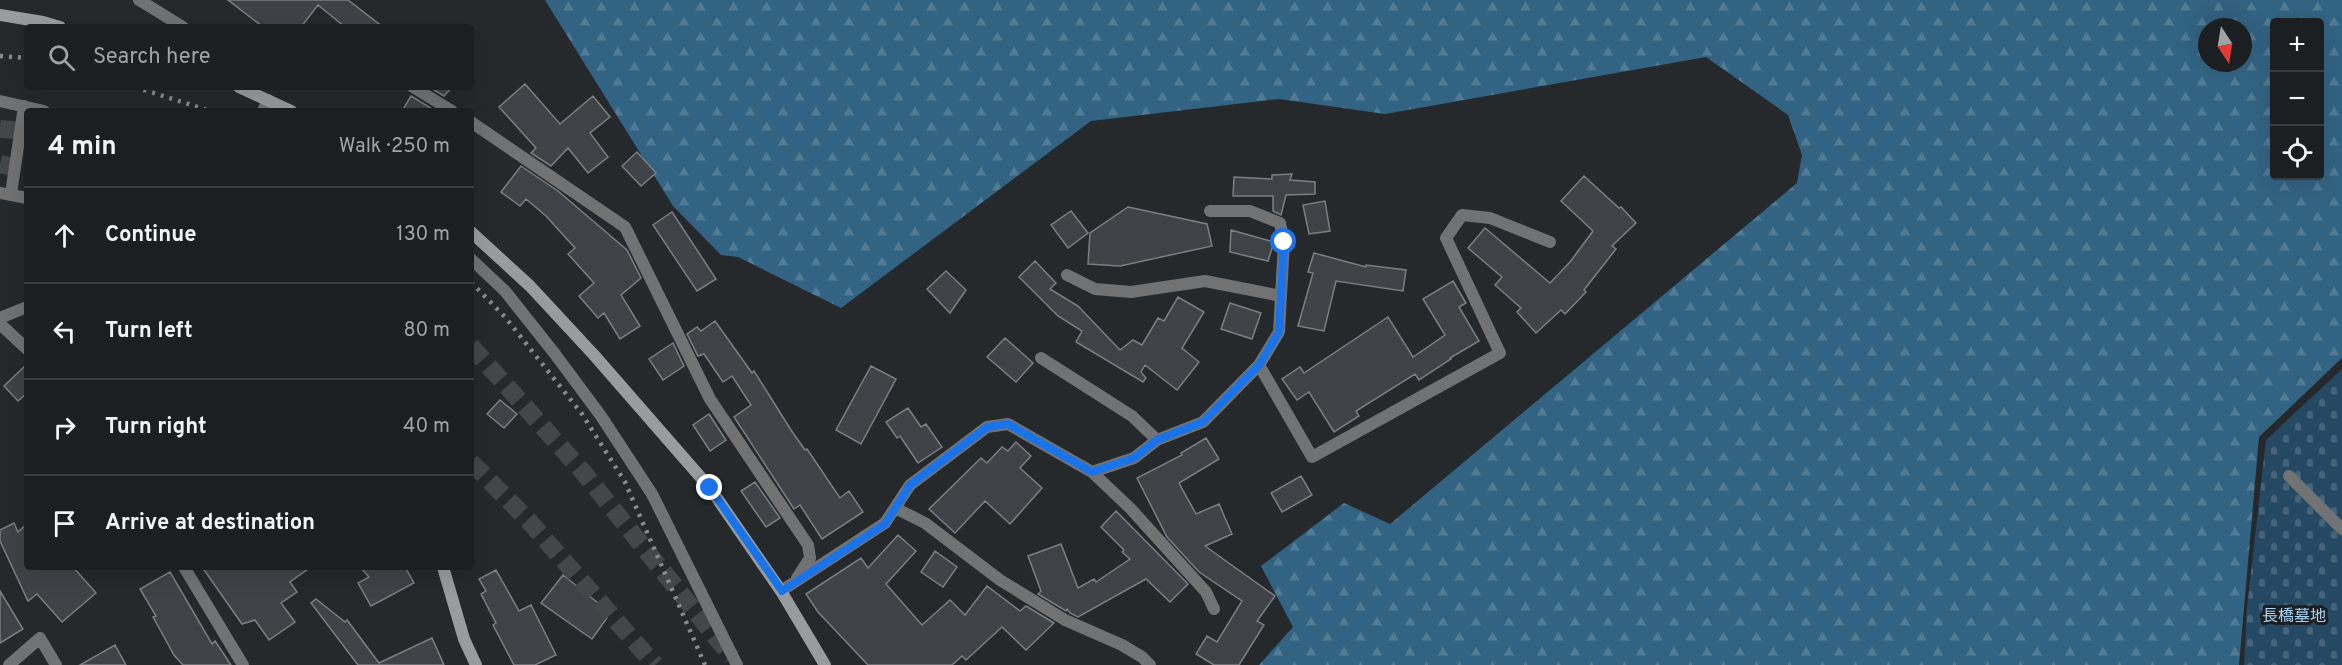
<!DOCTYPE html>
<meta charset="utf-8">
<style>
:root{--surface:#1c1f21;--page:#292c2e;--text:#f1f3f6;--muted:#a0a2a5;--line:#3a3d3f}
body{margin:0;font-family:Overpass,"Noto Sans JP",sans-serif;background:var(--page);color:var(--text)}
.controls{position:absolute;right:18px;top:18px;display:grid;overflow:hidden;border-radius:6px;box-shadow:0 6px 24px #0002}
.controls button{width:54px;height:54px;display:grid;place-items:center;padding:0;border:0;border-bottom:2px solid var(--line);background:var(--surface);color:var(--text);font:30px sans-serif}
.compass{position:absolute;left:2198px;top:18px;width:54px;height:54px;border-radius:50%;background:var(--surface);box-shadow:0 6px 24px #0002;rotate:168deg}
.stop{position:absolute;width:18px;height:18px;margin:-14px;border:4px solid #1a73e8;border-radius:50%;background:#fff}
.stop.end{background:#1a73e8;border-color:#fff;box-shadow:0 2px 6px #0008}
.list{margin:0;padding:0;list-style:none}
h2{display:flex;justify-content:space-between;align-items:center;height:78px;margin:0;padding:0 24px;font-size:26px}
h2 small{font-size:20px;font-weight:400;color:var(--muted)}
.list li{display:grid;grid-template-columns:39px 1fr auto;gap:18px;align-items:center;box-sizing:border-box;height:96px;padding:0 24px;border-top:2px solid var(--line)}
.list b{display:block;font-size:22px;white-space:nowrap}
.list em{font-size:20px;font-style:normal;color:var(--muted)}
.icon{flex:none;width:33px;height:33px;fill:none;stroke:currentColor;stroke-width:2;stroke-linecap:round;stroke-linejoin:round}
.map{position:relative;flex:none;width:2342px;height:665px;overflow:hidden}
.search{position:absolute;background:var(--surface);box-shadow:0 6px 24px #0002;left:24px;top:24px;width:450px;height:66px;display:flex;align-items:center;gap:15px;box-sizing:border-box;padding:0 21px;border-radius:6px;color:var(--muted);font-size:22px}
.panel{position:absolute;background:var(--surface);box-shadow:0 6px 24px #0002;left:24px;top:108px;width:450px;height:462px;border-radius:6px}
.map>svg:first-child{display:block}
.forest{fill:url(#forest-firs);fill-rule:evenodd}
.cemetery{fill:url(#cemetery-stones)}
.building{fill:#3f4347;stroke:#7a7f83;stroke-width:1.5}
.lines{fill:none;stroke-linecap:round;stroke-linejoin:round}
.highway-tunnel{stroke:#43474a;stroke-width:18;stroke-dasharray:18 9;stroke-linecap:butt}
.lane{stroke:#707274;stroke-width:12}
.street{stroke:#707274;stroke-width:12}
.secondary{stroke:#989c9e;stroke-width:12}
.rail{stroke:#888c8e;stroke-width:4.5;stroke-dasharray:3 6;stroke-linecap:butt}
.route{stroke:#1a73e8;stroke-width:8}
.labels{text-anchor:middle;stroke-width:6;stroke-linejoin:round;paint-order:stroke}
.park-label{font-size:16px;fill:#aad4f3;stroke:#1b1f22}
</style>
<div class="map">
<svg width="2342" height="665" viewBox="0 0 2342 665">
<defs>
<pattern id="forest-firs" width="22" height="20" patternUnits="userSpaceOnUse" patternTransform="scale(1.5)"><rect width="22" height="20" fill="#336383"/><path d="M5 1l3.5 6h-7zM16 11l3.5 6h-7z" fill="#517a95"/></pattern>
<pattern id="cemetery-stones" width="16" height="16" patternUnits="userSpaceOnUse" patternTransform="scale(1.5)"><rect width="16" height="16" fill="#254962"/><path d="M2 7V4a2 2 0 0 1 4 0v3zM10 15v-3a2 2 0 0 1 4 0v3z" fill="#456479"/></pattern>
</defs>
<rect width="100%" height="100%" fill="#25292c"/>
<path class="forest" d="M 545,0 L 2342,0 L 2342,358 L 2259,437 L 2239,665 L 1259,665 L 1293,627 L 1261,566 L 1344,503 L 1390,524 L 1797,183 L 1802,155 L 1788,115 L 1706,57 L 1385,114 L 1279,99 L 1091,121 L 841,308 L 738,257 L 721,255 L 673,206 ZM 2274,22 L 2320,22 L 2320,176 L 2274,176 ZM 2207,27 L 2243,27 L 2243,63 L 2207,63 Z"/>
<path class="cemetery" d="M 2342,369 L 2342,665 L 2244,665 L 2247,607 L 2266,440 Z"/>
<path class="building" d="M 228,0 L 348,0 L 383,27 L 345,27 L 318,5 L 301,27 L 263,27 Z
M 525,84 L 560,124 L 593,96 L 610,117 L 590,133 L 608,157 L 588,173 L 568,148 L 551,166 L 531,153 L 536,148 L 499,107 Z
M 429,87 L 452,87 L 444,96 Z
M 411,96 L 434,110 L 402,111 Z
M 637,152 L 656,173 L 641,186 L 622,166 Z
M 521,166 L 558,191 L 627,250 L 641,278 L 621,295 L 640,326 L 620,339 L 604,313 L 598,318 L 579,296 L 594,283 L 568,254 L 575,248 L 546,216 L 526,199 L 520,206 L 501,192 Z
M 1292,174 L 1290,180 L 1315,182 L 1315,194 L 1286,195 L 1281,215 L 1273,211 L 1273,196 L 1233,196 L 1234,177 L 1272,179 L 1272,175 Z
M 1584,176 L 1619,208 L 1621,207 L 1636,223 L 1612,246 L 1616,249 L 1584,290 L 1586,292 L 1565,314 L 1561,310 L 1536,333 L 1517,312 L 1521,308 L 1495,285 L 1502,277 L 1468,248 L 1485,228 L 1550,283 L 1570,262 L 1593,231 L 1561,201 Z
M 1325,201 L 1330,231 L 1309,234 L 1303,205 Z
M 1128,207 L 1207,224 L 1212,246 L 1120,266 L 1088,264 L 1090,233 Z
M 1071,211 L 1088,233 L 1068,248 L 1051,225 Z
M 672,212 L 716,279 L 697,291 L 653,225 Z
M 1231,230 L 1274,242 L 1268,261 L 1230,252 Z
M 1314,253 L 1366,267 L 1366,265 L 1406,270 L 1403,291 L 1336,281 L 1324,331 L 1298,326 L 1313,273 L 1308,272 Z
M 1035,261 L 1056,283 L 1050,289 L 1078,306 L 1120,350 L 1133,340 L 1142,345 L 1158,318 L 1164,321 L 1178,297 L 1204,312 L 1182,348 L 1199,362 L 1177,390 L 1145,365 L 1141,372 L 1146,378 L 1143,382 L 1076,342 L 1082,331 L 1058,316 L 1019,277 Z
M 946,271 L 966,290 L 950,313 L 927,289 Z
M 1453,281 L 1466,303 L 1459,307 L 1479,341 L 1450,358 L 1451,359 L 1419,380 L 1415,374 L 1356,411 L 1359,416 L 1334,432 L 1309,392 L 1297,400 L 1282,379 L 1300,367 L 1304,373 L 1388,317 L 1413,357 L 1445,335 L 1423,299 Z
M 1230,303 L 1261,313 L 1252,339 L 1221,329 Z
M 715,321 L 752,373 L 754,371 L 791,430 L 805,450 L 807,449 L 840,498 L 849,491 L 863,512 L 822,539 L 800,505 L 794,509 L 734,417 L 751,405 L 732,376 L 723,382 L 704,354 L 698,356 L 687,334 L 697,327 L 701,331 Z
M 1005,338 L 1033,363 L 1016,382 L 987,357 Z
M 673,343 L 684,366 L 663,380 L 649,359 Z
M 27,364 L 27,393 L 18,401 L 4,386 Z
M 871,366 L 896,379 L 861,444 L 836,430 Z
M 500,400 L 517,414 L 504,428 L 487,414 Z
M 908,408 L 921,427 L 926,424 L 942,447 L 918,463 L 900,436 L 897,438 L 886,422 Z
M 709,414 L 726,440 L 710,451 L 693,425 Z
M 1206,438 L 1219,459 L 1179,483 L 1196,514 L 1219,504 L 1232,534 L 1205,546 L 1275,596 L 1257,621 L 1264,625 L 1239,665 L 1214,665 L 1196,654 L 1207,636 L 1217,642 L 1242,601 L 1199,572 L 1167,537 L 1137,478 L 1182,455 L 1181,453 Z
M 1016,442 L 1031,456 L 1020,468 L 1042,488 L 1010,524 L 985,501 L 955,533 L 929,509 L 981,458 L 987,463 L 1002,447 L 1008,451 Z
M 1301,476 L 1312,495 L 1282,512 L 1271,493 Z
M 755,482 L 780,518 L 766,527 L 741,491 Z
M 1116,511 L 1188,584 L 1170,602 L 1146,579 L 1078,617 L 1070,613 L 1067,609 L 1066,611 L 1038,594 L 1041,591 L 1028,556 L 1061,544 L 1078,588 L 1094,579 L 1096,582 L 1130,559 L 1122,552 L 1124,550 L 1101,527 Z
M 14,523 L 18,532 L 27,524 L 27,567 L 73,567 L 96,593 L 62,622 L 37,594 L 28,601 L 0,541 L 0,530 Z
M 898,535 L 916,551 L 886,584 L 922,625 L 950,600 L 965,615 L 987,586 L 1020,611 L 1026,606 L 1054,623 L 1026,650 L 1002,627 L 966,660 L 962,656 L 952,665 L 868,665 L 818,612 L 806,594 L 861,558 L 868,568 Z
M 935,551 L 957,567 L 943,587 L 921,572 Z
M 202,567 L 311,567 L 290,582 L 297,592 L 281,603 L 295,622 L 269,640 L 255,620 L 242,624 Z
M 360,567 L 405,567 L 414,583 L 371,606 L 358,583 L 369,577 Z
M 496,570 L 519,611 L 531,605 L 556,655 L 535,665 L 514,665 L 493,625 L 496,623 L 481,594 L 486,591 L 479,579 Z
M 170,572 L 212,644 L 215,641 L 231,665 L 183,665 L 174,655 L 153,617 L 156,616 L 140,589 Z
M 563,575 L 602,606 L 598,611 L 607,618 L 592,639 L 541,603 Z
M 0,591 L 23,629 L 0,643 Z
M 316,599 L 345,622 L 347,620 L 379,663 L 432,638 L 444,665 L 358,665 L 311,603 Z
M 115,645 L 126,665 L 80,665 Z"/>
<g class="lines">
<path class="highway-tunnel" d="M 0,129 L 27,131
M 0,164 L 27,170
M 471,346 L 583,472 L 732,657
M 471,462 L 528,520 L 655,665"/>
<path class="lane" d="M 2289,476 L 2342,529"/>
<path class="street" d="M 139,0 L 183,27
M 413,87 L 452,111
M 0,101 L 44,111
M 263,111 L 268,100
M 471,122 L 625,227 L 710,399 L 808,545 L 810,558 L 797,578
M 0,193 L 27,198
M 11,194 L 24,106
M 1210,211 L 1250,211 L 1280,223 L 1284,242 L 1281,296
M 471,259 L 505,291 L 555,354 L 601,416 L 652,494 L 737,665
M 0,318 L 27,307
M 0,324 L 27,349
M 1041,358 L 1132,416 L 1157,440
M 1259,365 L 1312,457 L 1500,353 L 1446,238 L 1462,215 L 1490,218 L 1550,242
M 1092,472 L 1130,508 L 1206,592 L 1214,609
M 895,508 L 925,523 L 1000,580 L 1065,620 L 1122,645 L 1142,657 L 1150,665
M 184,567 L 243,665
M 781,591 L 885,523 L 910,485 L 987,427 L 1008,424 L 1092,472 L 1134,458 L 1157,440 L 1203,422 L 1259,365 L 1279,332 L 1281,296 L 1205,281 L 1131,292 L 1095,289 L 1067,275
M 9,665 L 40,638 L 56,665"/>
<path class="secondary" d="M 0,15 L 43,22 L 60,27
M 239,87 L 291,111
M 471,232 L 530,286 L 594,355 L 710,488 L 781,591 L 825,665
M 443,567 L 464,639 L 476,665"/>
<path class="rail" d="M 0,56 L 27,58
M 135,87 L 210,111
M 471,282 L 505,317 L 582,414 L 625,482 L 705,665"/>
</g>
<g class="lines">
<path class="route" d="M 710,488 L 782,591 L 885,524 L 910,485 L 987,427 L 1008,424 L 1092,472 L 1134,458 L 1157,440 L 1203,422 L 1259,365 L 1279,332 L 1284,242"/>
</g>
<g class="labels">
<g class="park-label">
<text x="2294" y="621">長橋墓地</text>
</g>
</g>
</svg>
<div class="controls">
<button>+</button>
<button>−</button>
<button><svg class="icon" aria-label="locate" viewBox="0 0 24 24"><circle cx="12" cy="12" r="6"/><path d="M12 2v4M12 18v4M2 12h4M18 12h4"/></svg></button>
</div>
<svg class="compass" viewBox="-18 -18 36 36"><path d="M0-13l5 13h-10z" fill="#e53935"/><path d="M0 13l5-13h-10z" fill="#a0a2a5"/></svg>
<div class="stop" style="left:1284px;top:242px"></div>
<div class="stop end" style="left:710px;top:488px"></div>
<div class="search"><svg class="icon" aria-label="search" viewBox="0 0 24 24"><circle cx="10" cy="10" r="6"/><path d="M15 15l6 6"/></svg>Search here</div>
<section class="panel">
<h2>4 min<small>Walk · 250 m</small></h2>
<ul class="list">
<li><svg class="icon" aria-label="ahead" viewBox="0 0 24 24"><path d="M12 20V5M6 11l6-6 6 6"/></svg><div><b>Continue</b></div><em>130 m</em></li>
<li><svg class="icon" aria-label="left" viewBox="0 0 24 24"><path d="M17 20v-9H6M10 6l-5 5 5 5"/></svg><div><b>Turn left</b></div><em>80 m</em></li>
<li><svg class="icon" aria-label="right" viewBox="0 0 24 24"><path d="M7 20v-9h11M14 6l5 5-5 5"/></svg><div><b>Turn right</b></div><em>40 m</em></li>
<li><svg class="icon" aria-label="arrive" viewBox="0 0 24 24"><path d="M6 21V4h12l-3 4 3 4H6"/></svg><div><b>Arrive at destination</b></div></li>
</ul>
</section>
</div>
